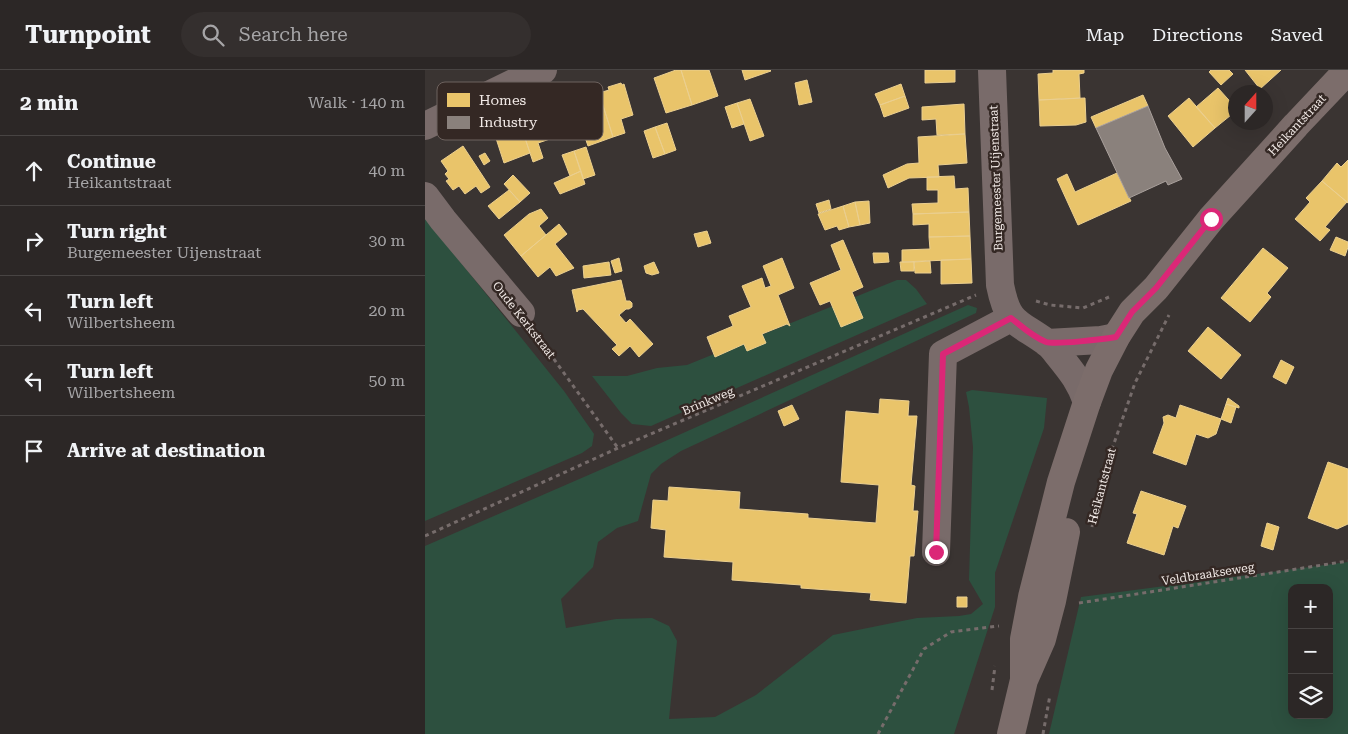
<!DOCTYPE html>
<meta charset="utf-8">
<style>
:root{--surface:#2c2726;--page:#342f2e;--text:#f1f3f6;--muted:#a6a5a7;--line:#484443}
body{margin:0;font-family:"Roboto Serif",serif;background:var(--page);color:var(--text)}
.controls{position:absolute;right:15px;bottom:15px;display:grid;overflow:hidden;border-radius:10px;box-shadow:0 5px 20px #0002}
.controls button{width:45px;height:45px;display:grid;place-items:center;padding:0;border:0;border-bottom:1px solid var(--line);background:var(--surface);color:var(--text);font:25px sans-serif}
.compass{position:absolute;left:803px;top:15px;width:45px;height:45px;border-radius:50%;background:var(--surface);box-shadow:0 5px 20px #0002;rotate:21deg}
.stop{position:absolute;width:15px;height:15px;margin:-11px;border:4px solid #db2777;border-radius:50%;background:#fff}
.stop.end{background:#db2777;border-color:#fff;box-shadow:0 1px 5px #0008}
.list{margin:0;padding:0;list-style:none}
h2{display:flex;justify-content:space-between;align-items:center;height:65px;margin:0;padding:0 20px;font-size:21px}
h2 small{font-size:16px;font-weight:400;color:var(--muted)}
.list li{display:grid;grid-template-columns:32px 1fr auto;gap:15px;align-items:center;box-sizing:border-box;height:70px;padding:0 20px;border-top:1px solid var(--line)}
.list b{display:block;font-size:19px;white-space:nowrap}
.list p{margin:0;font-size:16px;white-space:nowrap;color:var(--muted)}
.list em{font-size:16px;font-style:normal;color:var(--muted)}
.icon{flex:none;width:28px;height:28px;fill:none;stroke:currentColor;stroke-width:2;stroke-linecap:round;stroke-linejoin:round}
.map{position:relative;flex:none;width:923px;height:664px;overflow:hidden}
header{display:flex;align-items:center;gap:30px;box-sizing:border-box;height:70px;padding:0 25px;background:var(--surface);border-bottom:1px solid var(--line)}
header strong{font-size:24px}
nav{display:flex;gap:28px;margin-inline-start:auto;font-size:18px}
.search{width:350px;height:45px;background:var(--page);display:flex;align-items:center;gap:12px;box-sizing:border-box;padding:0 18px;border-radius:28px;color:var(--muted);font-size:19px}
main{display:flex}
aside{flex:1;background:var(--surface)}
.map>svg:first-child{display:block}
.green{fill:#2d503f;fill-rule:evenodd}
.homes{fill:#e9c46a;stroke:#ebcf8f}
.industry{fill:#8a817c;stroke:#a9a09c}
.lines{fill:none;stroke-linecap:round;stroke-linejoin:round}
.path{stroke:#766c6b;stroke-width:3;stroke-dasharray:4 4;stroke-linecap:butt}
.street{stroke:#796b6a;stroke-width:28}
.secondary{stroke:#7c6d6b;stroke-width:28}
.route{stroke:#db2777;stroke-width:6}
.labels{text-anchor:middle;stroke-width:5;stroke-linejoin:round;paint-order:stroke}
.street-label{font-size:12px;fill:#f1e9e6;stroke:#342824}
.key{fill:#342824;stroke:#6d625e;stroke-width:1}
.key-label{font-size:14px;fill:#f1e9e6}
</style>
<header>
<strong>Turnpoint</strong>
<div class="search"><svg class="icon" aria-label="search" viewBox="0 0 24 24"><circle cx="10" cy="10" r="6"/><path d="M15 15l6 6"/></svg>Search here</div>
<nav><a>Map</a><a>Directions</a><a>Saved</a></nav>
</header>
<main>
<aside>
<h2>2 min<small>Walk · 140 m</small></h2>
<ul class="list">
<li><svg class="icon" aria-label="ahead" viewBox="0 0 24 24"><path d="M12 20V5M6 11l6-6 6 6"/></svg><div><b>Continue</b><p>Heikantstraat</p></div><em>40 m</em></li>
<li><svg class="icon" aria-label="right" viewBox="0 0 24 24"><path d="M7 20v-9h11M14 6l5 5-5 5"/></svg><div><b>Turn right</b><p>Burgemeester Uijenstraat</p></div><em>30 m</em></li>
<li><svg class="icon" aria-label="left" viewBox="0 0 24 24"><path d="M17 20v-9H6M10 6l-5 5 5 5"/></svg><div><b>Turn left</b><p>Wilbertsheem</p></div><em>20 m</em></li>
<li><svg class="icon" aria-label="left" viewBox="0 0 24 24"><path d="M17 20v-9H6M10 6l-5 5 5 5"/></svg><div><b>Turn left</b><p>Wilbertsheem</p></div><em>50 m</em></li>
<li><svg class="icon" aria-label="arrive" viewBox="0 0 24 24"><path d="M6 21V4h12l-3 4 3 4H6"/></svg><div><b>Arrive at destination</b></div></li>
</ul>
</aside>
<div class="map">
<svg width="923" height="664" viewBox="0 0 923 664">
<rect width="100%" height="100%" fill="#3a3432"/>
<path class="green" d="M 0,148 L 139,321 L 169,364 L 167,376 L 157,383 L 0,451 Z
M 472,210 L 481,210 L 491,219 L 502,234 L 226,356 L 207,354 L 196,343 L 167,306 L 202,306 L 232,298 L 262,295 Z
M 543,235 L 552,238 L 551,243 L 256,381 L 236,394 L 226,404 L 213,451 L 192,458 L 173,472 L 168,497 L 136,529 L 141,558 L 191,549 L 227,548 L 244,556 L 252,571 L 244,649 L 290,647 L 331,625 L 408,565 L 492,548 L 534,546 L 546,544 L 558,534 L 544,510 L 548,377 L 544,337 L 541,322 L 547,320 L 622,328 L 619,358 L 570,503 L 570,537 L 529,664 L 0,664 L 0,476 L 198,390 Z
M 923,492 L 923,664 L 624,664 L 656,527 ZM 867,518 L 904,518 L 904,645 L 867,645 Z"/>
<path class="homes" d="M 251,0 L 256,0 L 267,35 L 241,43 L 229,8 Z
M 256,0 L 284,0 L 293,26 L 267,35 Z
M 317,0 L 345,0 L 346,1 L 320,10 Z
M 500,0 L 530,0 L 530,12 L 500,13 Z
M 628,0 L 659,0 L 659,3 L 654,4 L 655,28 L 614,30 L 613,4 L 628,3 Z
M 786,0 L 804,0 L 808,4 L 796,15 L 784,2 Z
M 820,0 L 856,0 L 835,19 Z
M 382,10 L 387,32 L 374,35 L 370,13 Z
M 196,13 L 197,15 L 199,14 L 208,45 L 196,49 L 200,63 L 188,67 L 174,23 L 184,20 L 183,17 Z
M 476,14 L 480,26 L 455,35 L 450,24 Z
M 793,18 L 811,38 L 811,41 L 790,58 L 771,37 Z
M 174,23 L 188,67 L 163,76 L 148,32 L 150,31 L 149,28 L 162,24 L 163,27 Z
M 718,25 L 723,36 L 671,58 L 666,47 Z
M 480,26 L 484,38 L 459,47 L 455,35 Z
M 660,28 L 661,52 L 651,55 L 615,56 L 614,30 Z
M 764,28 L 790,58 L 768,77 L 743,46 Z
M 325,29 L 339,66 L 325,71 L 312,33 Z
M 312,33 L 319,54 L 307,58 L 300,37 Z
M 539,34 L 540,64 L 512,65 L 511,49 L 497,50 L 497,37 Z
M 119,42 L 128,68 L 113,73 L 118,88 L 108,92 L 94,50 Z
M 94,50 L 105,83 L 79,93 L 68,59 Z
M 242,53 L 251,80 L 240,84 L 230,57 Z
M 230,57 L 240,84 L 228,88 L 219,61 Z
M 540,64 L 542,93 L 513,95 L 514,107 L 484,108 L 463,118 L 458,105 L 482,94 L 494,93 L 493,67 Z
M 38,76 L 65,117 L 56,123 L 51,116 L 40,124 L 34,116 L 28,120 L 21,111 L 24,109 L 20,104 L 23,101 L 16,91 Z
M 161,77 L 170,105 L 158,109 L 149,81 Z
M 149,81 L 156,101 L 145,106 L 137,85 Z
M 60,83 L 65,91 L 59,95 L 54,86 Z
M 923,90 L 923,133 L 897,111 L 912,93 L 916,97 Z
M 156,101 L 160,114 L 135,124 L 129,113 Z
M 692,103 L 706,131 L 653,155 L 632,109 L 642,104 L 650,122 Z
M 88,105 L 105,123 L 95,132 L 79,114 Z
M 529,106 L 530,119 L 543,118 L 544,142 L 488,144 L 487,134 L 513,133 L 513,120 L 502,120 L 502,107 Z
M 897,111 L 922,132 L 900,157 L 905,160 L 895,171 L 870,149 L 885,132 L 881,128 Z
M 84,120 L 95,132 L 74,149 L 63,136 Z
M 404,130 L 406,139 L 394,143 L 391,134 Z
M 444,131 L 445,153 L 435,155 L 430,132 Z
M 430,132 L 435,155 L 424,157 L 418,136 Z
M 418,136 L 424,157 L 414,160 L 412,156 L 400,160 L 393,144 Z
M 116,139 L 123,148 L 114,156 L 121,165 L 96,186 L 79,165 L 104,144 Z
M 544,142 L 545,166 L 504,167 L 504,154 L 488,155 L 488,144 Z
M 134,154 L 142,164 L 130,174 L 149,198 L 131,206 L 125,197 L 113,207 L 96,186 Z
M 282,161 L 286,173 L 273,177 L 269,164 Z
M 545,166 L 546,189 L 477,192 L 477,180 L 505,179 L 504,167 Z
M 911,167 L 923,172 L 923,177 L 920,186 L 905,180 Z
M 418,170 L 438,217 L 427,222 L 438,248 L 416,257 L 405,231 L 395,235 L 385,213 L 416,200 L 406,175 Z
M 838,178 L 863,198 L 842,223 L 846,227 L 825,252 L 796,228 Z
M 448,183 L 463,183 L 464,192 L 449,193 Z
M 194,188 L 197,201 L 190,203 L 186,191 Z
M 357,188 L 369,218 L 353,225 L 365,256 L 362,254 L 337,264 L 341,273 L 322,281 L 319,274 L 290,287 L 282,267 L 308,256 L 304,246 L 326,237 L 317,216 L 337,208 L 340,218 L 346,216 L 338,196 Z
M 546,189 L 547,213 L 516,214 L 516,190 Z
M 505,191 L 506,203 L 490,203 L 489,192 Z
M 184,192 L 186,205 L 159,208 L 158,196 Z
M 229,192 L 234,203 L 227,205 L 221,203 L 219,196 Z
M 475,192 L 489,192 L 489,201 L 476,201 Z
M 196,210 L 201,231 L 205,231 L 207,233 L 207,237 L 204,239 L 201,239 L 194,245 L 201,253 L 205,249 L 228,274 L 214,287 L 205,276 L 194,286 L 187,279 L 192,275 L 158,239 L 153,240 L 152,242 L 147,220 Z
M 783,257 L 816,285 L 796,309 L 763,281 Z
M 856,290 L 869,297 L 861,314 L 848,307 Z
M 803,328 L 814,336 L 814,338 L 801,334 Z
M 455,329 L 484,331 L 483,346 L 492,346 L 486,415 L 490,416 L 488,441 L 493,441 L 489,486 L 485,486 L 481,533 L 445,530 L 446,523 L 376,518 L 376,515 L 307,510 L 308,492 L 239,487 L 241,460 L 226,458 L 228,430 L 243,431 L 244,417 L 315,422 L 314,439 L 383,444 L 383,448 L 451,453 L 454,415 L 416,412 L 421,341 L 454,344 Z
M 801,334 L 811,337 L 806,353 L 796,349 Z
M 367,335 L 374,349 L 359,356 L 353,341 Z
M 755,335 L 796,349 L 791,364 L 783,368 L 771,364 L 761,395 L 728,383 L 739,353 L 738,347 L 743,345 L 751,348 Z
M 903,392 L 923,399 L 923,454 L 912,459 L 883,448 Z
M 716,421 L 761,436 L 753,458 L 748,456 L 739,485 L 702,473 L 712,444 L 708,443 Z
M 842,453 L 854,457 L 848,480 L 836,476 Z
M 532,527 L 542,527 L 542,537 L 532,537 Z"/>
<path class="industry" d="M 723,36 L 740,78 L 757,109 L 743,115 L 741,111 L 704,128 L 671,58 Z"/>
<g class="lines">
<path class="path" d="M 611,231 L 625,235 L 658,238 L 684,227
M 110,263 L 193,378
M 667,457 L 686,382 L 710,313 L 744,245
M 0,466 L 193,378 L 551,225
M 654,533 L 923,491
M 567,620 L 570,596
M 453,664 L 499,579 L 526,562 L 574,556
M 618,664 L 625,625"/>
<path class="street" d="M 567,0 L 575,215 C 583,255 592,251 621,272 C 626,275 630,281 634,286 C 647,302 655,312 662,332
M 0,56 L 111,2 L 118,0
M 0,126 L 18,150 L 96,243
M 622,273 L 676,270 L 691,267
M 511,482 L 518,284 L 586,248"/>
<path class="secondary" d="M 599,610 L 599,569 L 607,527 L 636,412 L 662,332 L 674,300 L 691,267 L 707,242 L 731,218 L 786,149 L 871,55 L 923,0
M 586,664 L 599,610 L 617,569 L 627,531 L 641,462"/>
</g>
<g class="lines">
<path class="route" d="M 511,482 L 518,284 L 586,248 C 596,256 608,267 621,272 C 631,275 679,269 691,267 L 707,242 L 731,218 L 786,149"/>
</g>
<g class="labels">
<g class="street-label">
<text transform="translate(872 55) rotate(-47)" y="4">Heikantstraat</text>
<text transform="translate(571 108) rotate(-92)" y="4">Burgemeester Uijenstraat</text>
<text transform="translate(99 250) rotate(52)" y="4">Oude Kerkstraat</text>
<text transform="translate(283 331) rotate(-23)" y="4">Brinkweg</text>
<text transform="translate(677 416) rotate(-75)" y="4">Heikantstraat</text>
<text transform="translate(783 504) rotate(-9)" y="4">Veldbraakseweg</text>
</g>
</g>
<rect x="12" y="12" width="166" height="58" rx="8" class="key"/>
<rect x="22" y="23" width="23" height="14" fill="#e9c46a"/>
<rect x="22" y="46" width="23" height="13" fill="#8a817c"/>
<g class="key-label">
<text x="54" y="35">Homes</text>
<text x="54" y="57">Industry</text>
</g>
</svg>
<div class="controls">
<button>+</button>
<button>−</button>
<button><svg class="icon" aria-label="layers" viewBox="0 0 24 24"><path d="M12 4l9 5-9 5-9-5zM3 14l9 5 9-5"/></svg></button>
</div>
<svg class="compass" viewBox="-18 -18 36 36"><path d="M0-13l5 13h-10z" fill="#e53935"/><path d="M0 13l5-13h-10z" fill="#a6a5a7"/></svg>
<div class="stop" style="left:786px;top:149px"></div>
<div class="stop end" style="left:511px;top:482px"></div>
</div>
</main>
